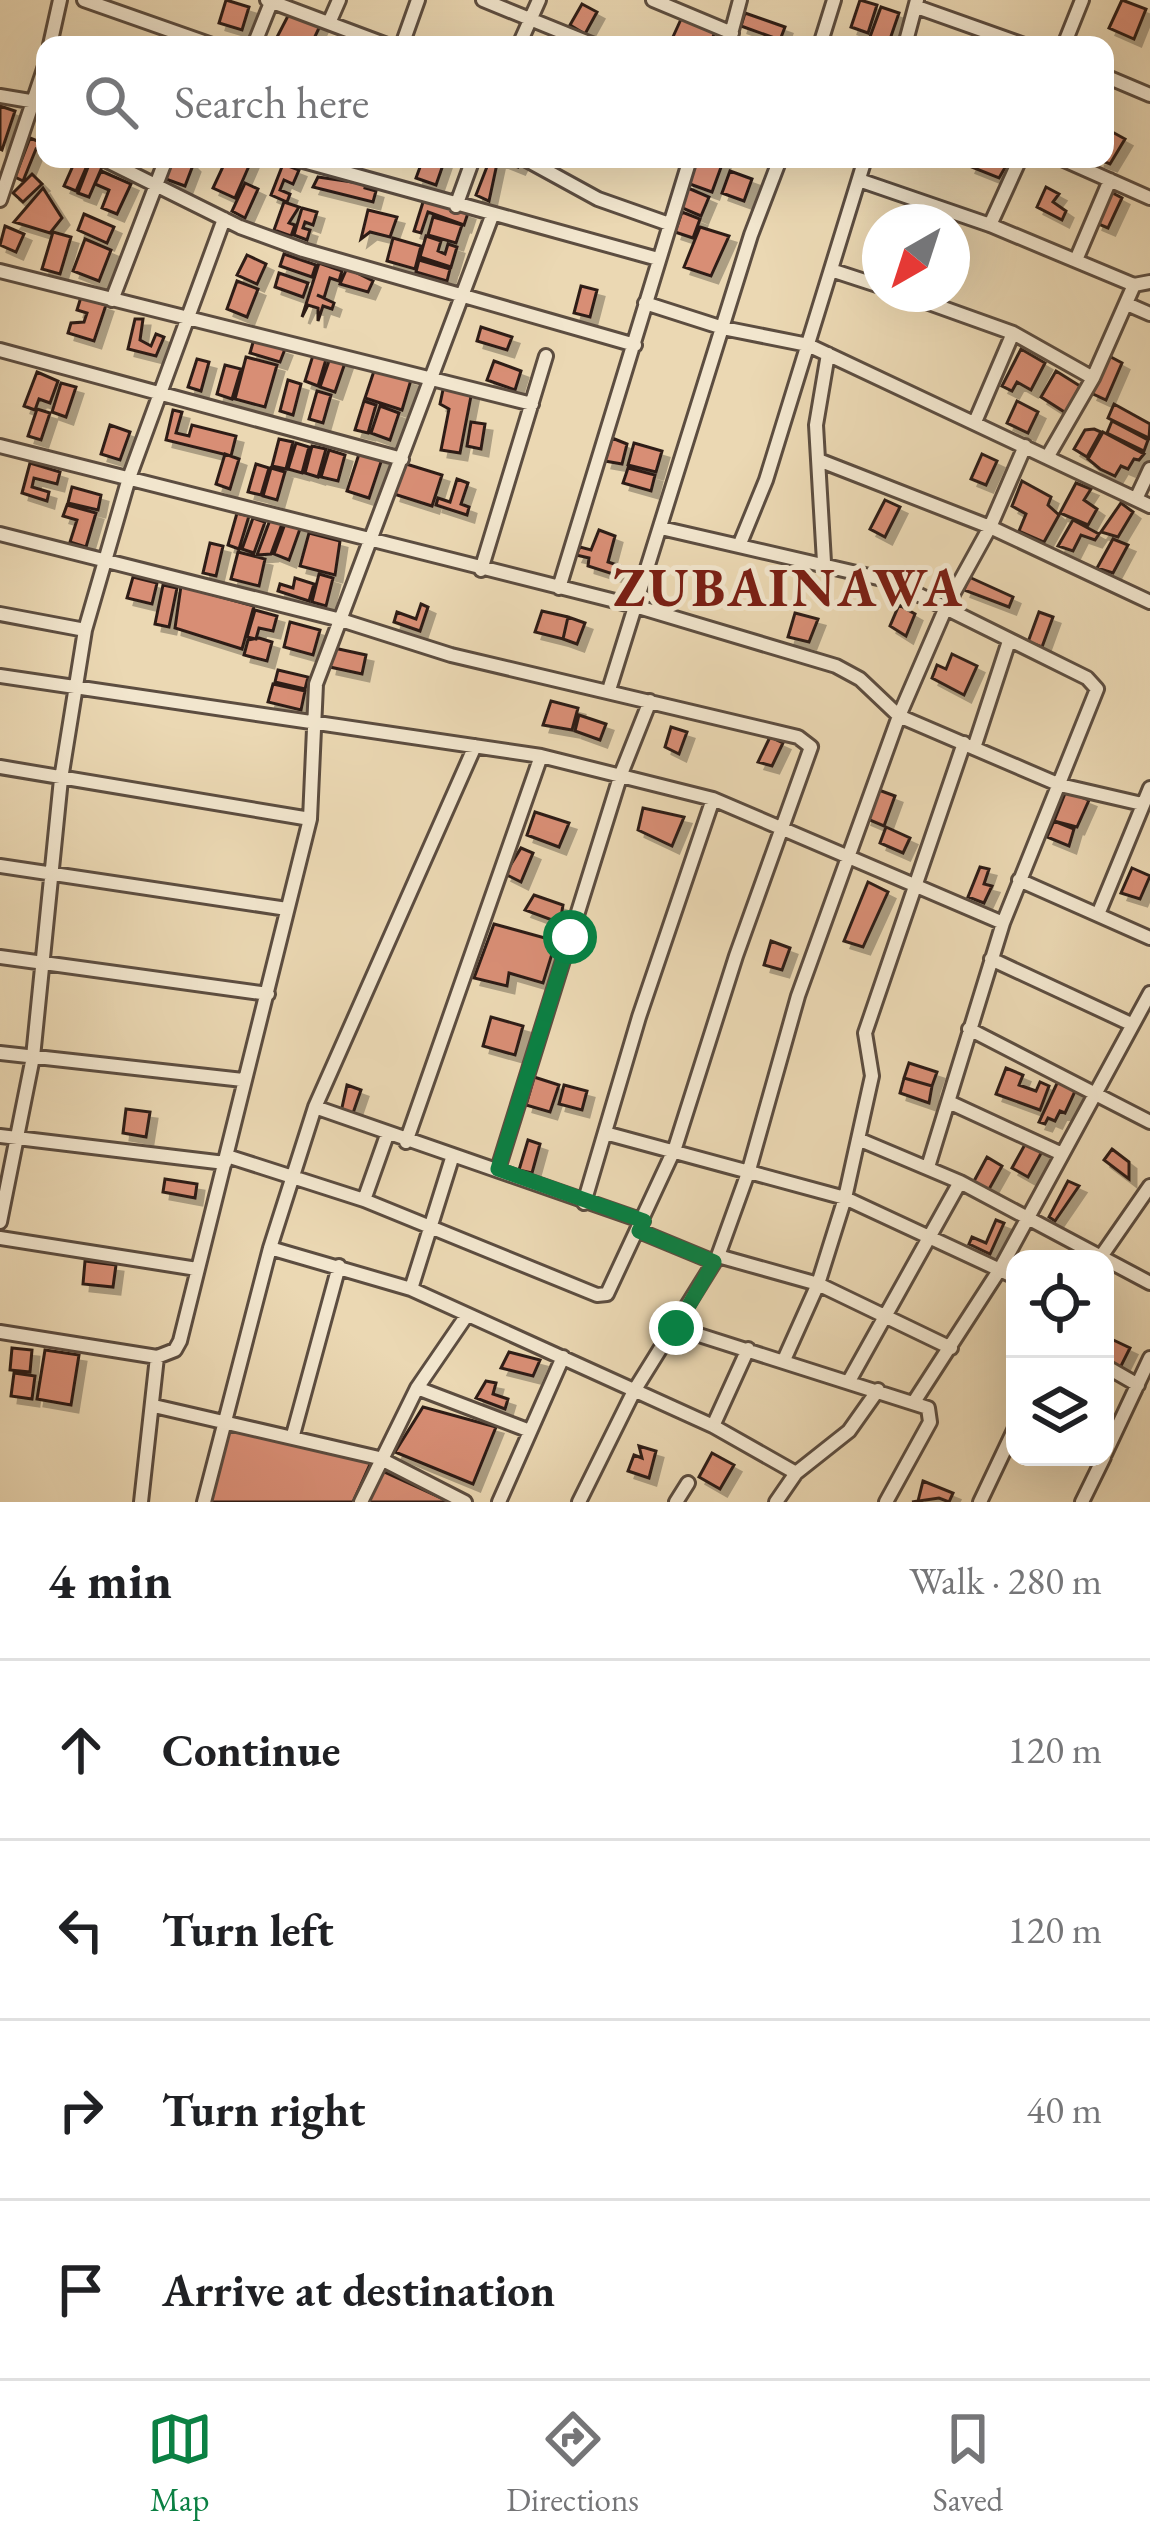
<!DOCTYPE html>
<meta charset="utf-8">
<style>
:root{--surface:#fff;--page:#f2f2f2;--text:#202124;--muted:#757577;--line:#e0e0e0;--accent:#0b8043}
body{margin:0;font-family:"EB Garamond",serif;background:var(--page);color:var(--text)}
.controls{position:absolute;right:36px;bottom:36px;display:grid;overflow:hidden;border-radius:24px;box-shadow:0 12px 48px #0002}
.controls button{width:108px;height:108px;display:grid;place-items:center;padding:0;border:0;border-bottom:3px solid var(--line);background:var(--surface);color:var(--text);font:60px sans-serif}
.compass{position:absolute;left:862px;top:204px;width:108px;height:108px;border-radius:50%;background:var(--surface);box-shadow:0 12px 48px #0002;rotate:219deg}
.stop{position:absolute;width:36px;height:36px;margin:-27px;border:9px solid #0b8043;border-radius:50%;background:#fff}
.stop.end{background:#0b8043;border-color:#fff;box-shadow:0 3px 12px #0008}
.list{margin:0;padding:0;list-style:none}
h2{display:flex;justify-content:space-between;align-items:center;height:156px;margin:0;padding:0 48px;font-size:51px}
h2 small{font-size:39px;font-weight:400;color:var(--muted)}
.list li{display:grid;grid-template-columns:78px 1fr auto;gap:36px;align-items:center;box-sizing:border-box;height:180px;padding:0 48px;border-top:3px solid var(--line)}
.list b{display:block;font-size:45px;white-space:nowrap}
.list em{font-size:39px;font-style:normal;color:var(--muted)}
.icon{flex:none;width:66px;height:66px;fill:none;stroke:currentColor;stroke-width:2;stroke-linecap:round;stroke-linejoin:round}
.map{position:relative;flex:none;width:1150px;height:1502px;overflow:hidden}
.search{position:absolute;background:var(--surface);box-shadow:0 12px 48px #0002;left:36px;right:36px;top:36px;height:132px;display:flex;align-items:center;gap:30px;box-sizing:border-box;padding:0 42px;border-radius:24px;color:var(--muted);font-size:45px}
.sheet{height:876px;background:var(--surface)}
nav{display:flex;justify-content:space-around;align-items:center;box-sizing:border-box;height:168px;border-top:3px solid var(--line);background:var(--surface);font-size:33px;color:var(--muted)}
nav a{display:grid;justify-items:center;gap:6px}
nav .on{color:var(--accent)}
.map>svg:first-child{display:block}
.building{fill:#d88e74;stroke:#2d1f19;stroke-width:3;filter:url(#shadow)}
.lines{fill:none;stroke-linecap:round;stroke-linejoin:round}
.minor-casing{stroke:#5c4d40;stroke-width:18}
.minor{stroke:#f2e6ce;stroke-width:12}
.route{stroke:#0b8043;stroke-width:15}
.labels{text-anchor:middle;stroke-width:10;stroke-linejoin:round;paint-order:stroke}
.district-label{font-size:54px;font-weight:bold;letter-spacing:3px;fill:#7a1f14;stroke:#f2e6ce}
</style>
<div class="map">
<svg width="1150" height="1502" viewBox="0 0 1150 1502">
<defs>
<filter id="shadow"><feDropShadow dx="7" dy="7" stdDeviation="0" flood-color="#0004"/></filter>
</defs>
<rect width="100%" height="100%" fill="#ebd8b3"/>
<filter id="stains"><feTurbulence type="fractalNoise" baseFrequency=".00167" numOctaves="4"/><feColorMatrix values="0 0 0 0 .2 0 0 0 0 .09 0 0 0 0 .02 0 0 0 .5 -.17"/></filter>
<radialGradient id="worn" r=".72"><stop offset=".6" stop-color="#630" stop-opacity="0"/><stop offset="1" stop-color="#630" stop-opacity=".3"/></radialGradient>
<path class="building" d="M 226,0 L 249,7 L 242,30 L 219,23 Z
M 860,0 L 877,5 L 868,33 L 851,27 Z
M 1122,0 L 1146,9 L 1134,39 L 1109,28 Z
M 582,4 L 597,12 L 585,34 L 570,25 Z
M 881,7 L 899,13 L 888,45 L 867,45 Z
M 290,12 L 320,26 L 311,45 L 275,41 Z
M 745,13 L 785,27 L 780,40 L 741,26 Z
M 682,17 L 716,29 L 710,45 L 672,39 Z
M 0,106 L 15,111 L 2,150 L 0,149 Z
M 1105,128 L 1125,139 L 1110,164 L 1097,159 L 1105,159 Z
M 30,138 L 45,144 L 45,153 L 36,149 L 23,181 L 15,177 Z
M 76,159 L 89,161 L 76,191 L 64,186 Z
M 170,159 L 187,159 L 193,165 L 185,186 L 163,178 Z
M 241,159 L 252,159 L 235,198 L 213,188 L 226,160 L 238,166 Z
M 423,159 L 445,159 L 436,185 L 416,178 Z
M 490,159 L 515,159 L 521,161 L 518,167 L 498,159 L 489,201 L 476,195 Z
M 695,159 L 724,159 L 712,192 L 687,183 Z
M 972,159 L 1010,159 L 999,178 L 969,166 Z
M 90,162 L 102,167 L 89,197 L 78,193 Z
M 283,164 L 299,170 L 293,184 L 284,180 L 280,190 L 290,194 L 287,202 L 271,195 Z
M 101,171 L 131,184 L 117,214 L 102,208 L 109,190 L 95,184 Z
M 730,171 L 752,179 L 744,201 L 722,193 Z
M 32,174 L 42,184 L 23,202 L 13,193 Z
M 318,177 L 366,184 L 365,188 L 376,191 L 373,202 L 313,187 Z
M 245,183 L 258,189 L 245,218 L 232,211 Z
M 1046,187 L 1059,194 L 1053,202 L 1066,211 L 1062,220 L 1037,207 Z
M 43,188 L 62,218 L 50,233 L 14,222 Z
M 688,188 L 709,197 L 701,216 L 680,207 Z
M 1109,191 L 1122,198 L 1108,228 L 1096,223 Z
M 424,199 L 468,213 L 464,225 L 428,212 L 421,233 L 414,231 Z
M 284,202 L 299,207 L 289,223 L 295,225 L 291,236 L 274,230 Z
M 302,208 L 317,212 L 313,225 L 305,222 L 303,228 L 310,230 L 307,240 L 294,235 Z
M 368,210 L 397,217 L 390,237 L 370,232 L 361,239 Z
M 682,212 L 700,219 L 693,238 L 675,232 Z
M 84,214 L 114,227 L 107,243 L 78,230 Z
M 433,217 L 462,225 L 456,243 L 428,235 Z
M 5,226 L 24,234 L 16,252 L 0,245 Z
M 700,227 L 729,236 L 711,276 L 684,267 Z
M 53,232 L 71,237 L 60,274 L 42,269 Z
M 426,236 L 441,241 L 438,251 L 445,254 L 448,244 L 457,247 L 451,267 L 420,257 Z
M 393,238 L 421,246 L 415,269 L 387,261 Z
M 85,239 L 111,250 L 99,281 L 73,271 Z
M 284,254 L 316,265 L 312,277 L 280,266 Z
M 247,255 L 266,264 L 257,284 L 237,275 Z
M 419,260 L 450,269 L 447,281 L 416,272 Z
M 319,263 L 342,271 L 339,281 L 330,278 L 324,298 L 317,295 L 334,303 L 332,309 L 323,306 L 318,321 L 318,308 L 308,305 L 302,317 Z
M 347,268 L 373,281 L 368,292 L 340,284 Z
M 279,273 L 308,283 L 303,297 L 275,287 Z
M 237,281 L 258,289 L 247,317 L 227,309 Z
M 581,286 L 597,290 L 590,317 L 574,313 Z
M 81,297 L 106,305 L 94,341 L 68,333 L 71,323 L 84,322 L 87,313 L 77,310 Z
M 135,319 L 143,319 L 140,340 L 151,346 L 156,334 L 164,337 L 156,356 L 128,349 Z
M 481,327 L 512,337 L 507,350 L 477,341 Z
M 254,339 L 285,349 L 280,362 L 250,353 Z
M 1021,349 L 1045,363 L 1031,390 L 1017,382 L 1012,391 L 1002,386 Z
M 314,352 L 327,356 L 318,386 L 305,381 Z
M 331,355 L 346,360 L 335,392 L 320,387 Z
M 1109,356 L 1122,363 L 1106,400 L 1091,393 Z
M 246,357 L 277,365 L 265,407 L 235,399 Z
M 197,359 L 209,362 L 201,391 L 188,387 Z
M 494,361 L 521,371 L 515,390 L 487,380 Z
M 225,365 L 241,369 L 232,399 L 217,394 Z
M 375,368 L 411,380 L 402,410 L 365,398 Z
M 1056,371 L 1080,386 L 1066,413 L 1041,397 Z
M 37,372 L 58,381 L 50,403 L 39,399 L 35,410 L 24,406 Z
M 288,380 L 301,384 L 293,415 L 280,411 Z
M 61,383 L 76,387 L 66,417 L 52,412 Z
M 444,385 L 472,391 L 460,453 L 441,450 L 449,409 L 440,404 Z
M 317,391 L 331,395 L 323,423 L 309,419 Z
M 364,401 L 376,405 L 368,433 L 355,430 Z
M 1017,401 L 1038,412 L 1028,433 L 1007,423 Z
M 1114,404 L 1150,424 L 1149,438 L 1108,418 Z
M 380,406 L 399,413 L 390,440 L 371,433 Z
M 37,409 L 50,413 L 41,440 L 28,436 Z
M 173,410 L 182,412 L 176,433 L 189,436 L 192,425 L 236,436 L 231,456 L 166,440 Z
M 1112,421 L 1148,440 L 1144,451 L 1107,433 Z
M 471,422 L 485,424 L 481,449 L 467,446 Z
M 110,425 L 130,432 L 120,460 L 101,454 Z
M 1094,429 L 1101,432 L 1087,457 L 1074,449 L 1085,430 Z
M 1103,432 L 1144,454 L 1139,460 L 1134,459 L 1128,469 L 1121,466 L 1115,476 L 1100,469 L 1088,459 Z
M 612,438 L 627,444 L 622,464 L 605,461 Z
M 279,439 L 293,442 L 286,469 L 272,466 Z
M 296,443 L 309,447 L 302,473 L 288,469 Z
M 634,443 L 662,451 L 656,472 L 628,465 Z
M 312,446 L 326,449 L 318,477 L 305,473 Z
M 329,450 L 345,455 L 338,481 L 321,477 Z
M 360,451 L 382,459 L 369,498 L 347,491 Z
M 225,454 L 239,459 L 230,489 L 216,484 Z
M 982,454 L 997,461 L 986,485 L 971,479 Z
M 30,463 L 60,472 L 57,484 L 34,478 L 32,487 L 49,492 L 47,501 L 22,493 Z
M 403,463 L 442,475 L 432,506 L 394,494 Z
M 256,464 L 269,468 L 261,495 L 248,492 Z
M 271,468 L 285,472 L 277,500 L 263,496 Z
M 628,468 L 655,475 L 651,491 L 623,483 Z
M 457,479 L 468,483 L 461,504 L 469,507 L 467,515 L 436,505 L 438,498 L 450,502 Z
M 1022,481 L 1051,497 L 1048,505 L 1059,515 L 1044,542 L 1019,531 L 1026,514 L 1012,506 Z
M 1076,483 L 1091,489 L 1084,500 L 1097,509 L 1088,525 L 1060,513 Z
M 72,487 L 101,495 L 98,510 L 68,503 Z
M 885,500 L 900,507 L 885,537 L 870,529 Z
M 1121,503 L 1133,512 L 1118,537 L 1101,532 Z
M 67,505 L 96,513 L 86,547 L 70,542 L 77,520 L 63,516 Z
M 237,513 L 249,516 L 239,549 L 228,545 Z
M 253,518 L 265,522 L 254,553 L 242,549 Z
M 270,520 L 282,524 L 271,554 L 257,555 Z
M 1073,520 L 1099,534 L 1095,540 L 1081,535 L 1073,551 L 1058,546 Z
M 286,521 L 301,526 L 289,560 L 274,554 Z
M 599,530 L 615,536 L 608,562 L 620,566 L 616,575 L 588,566 L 589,558 L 576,555 L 580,547 L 591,550 Z
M 309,533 L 340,541 L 335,575 L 300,566 Z
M 1113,539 L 1128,545 L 1113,573 L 1097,568 Z
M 210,543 L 223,546 L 216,576 L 203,573 Z
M 238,552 L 265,559 L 259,586 L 231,579 Z
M 319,574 L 333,578 L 326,606 L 312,602 Z
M 133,577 L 157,583 L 152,604 L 127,598 Z
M 969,577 L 1013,597 L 1009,607 L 964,590 Z
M 295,578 L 314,584 L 309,601 L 278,591 L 280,584 L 293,588 Z
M 163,585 L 177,588 L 169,627 L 155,624 Z
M 181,586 L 254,606 L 242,649 L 175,628 Z
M 421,604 L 428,607 L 420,631 L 394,622 L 397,612 L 416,619 Z
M 899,605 L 915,614 L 906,636 L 890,626 Z
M 255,610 L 277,616 L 273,631 L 259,628 L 256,639 L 247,637 Z
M 542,611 L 568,617 L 563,639 L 535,632 Z
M 1039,612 L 1053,617 L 1042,647 L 1028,642 Z
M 795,613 L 818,619 L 809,642 L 788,637 Z
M 568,617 L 585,623 L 577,644 L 563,639 Z
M 290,622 L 320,630 L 313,655 L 284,647 Z
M 259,638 L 272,642 L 267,661 L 244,655 L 248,640 Z
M 334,648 L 366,655 L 362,674 L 330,667 Z
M 952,654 L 977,666 L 964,695 L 932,678 L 937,665 L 946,669 Z
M 278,670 L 308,677 L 305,689 L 275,682 Z
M 273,684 L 305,691 L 301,710 L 268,702 Z
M 551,701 L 578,708 L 572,730 L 543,725 Z
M 579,715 L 606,724 L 600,740 L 575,731 Z
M 671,727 L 687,732 L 679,754 L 665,747 Z
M 770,737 L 783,743 L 772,766 L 758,762 Z
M 876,789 L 895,796 L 884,826 L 865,818 Z
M 1066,791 L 1089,800 L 1077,827 L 1054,821 Z
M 643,808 L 684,817 L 672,846 L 638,830 Z
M 535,812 L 569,823 L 559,847 L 527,835 Z
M 1054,821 L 1074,829 L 1069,846 L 1047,837 Z
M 886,827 L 910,838 L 903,853 L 880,843 Z
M 521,848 L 533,853 L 521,882 L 505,874 Z
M 980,867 L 989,869 L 984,884 L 992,886 L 984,903 L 968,897 Z
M 1132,868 L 1150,876 L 1140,899 L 1121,893 Z
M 868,882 L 888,892 L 863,947 L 844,941 Z
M 534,895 L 563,905 L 560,923 L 525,910 Z
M 494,924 L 556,941 L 543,983 L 509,973 L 507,986 L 474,978 Z
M 771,941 L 790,948 L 782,970 L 764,965 Z
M 491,1017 L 523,1026 L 515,1055 L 483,1046 Z
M 909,1063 L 937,1072 L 932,1086 L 904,1078 Z
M 1006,1068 L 1023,1075 L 1019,1085 L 1036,1091 L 1040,1082 L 1049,1086 L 1040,1110 L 996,1094 Z
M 534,1077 L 559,1085 L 550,1112 L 526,1105 Z
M 904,1078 L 932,1086 L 929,1103 L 900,1093 Z
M 1059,1079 L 1077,1087 L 1065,1113 L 1060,1111 L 1055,1121 L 1048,1118 L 1045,1124 L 1039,1122 Z
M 347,1085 L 361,1090 L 352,1116 L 341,1112 Z
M 564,1085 L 587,1091 L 582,1110 L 559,1104 Z
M 126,1109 L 150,1112 L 146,1137 L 123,1133 Z
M 1028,1139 L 1044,1148 L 1028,1177 L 1012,1168 Z
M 528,1140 L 540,1144 L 532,1173 L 519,1170 Z
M 1112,1149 L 1129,1162 L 1129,1179 L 1104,1160 Z
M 987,1157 L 1002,1166 L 988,1191 L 973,1183 Z
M 165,1179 L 197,1184 L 195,1198 L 163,1192 Z
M 1068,1181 L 1079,1186 L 1055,1221 L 1049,1217 Z
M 996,1220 L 1004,1223 L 990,1254 L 969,1244 L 972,1237 L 986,1243 Z
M 85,1261 L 116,1265 L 113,1287 L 83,1284 Z
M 1107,1337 L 1130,1348 L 1120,1368 L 1105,1360 Z
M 12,1348 L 32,1350 L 30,1372 L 10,1370 Z
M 45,1350 L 79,1355 L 71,1405 L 37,1399 Z
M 509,1352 L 540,1360 L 533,1376 L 501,1368 Z
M 14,1373 L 35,1376 L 32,1399 L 11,1396 Z
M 486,1381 L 496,1383 L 493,1394 L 508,1399 L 505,1409 L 476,1398 Z
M 423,1407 L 496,1427 L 473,1484 L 395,1452 Z
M 227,1424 L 371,1462 L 353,1502 L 211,1502 Z
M 639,1446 L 656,1451 L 649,1478 L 628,1471 L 634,1455 L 642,1458 Z
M 712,1453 L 734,1465 L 720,1489 L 699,1477 Z
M 382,1471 L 450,1502 L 369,1502 Z
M 923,1481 L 953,1493 L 949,1502 L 939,1498 L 912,1502 L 918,1501 Z"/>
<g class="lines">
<defs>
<path id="minor" d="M 84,0 L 212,45
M 267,0 L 387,45
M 483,0 L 594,45
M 653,0 L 732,33
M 917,7 L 1024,45
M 329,23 L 339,0
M 50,45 L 60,0
M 254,45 L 272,0
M 402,45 L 418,0
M 519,45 L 539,0
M 728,45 L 740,0
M 820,45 L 834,0
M 905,45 L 917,0
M 1064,45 L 1082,0
M 1105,76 L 1150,95
M 0,96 L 36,102
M 103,159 L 240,227 L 303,250 L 635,345
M 296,159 L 658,259
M 525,159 L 598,199 L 669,224
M 1062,159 L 1150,198
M 859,180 L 990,225 L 1134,285 L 1150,282
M 0,200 L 45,66
M 456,206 L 473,159
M 990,225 L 1020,159
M 1076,260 L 1110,180
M 831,270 L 880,286
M 0,271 L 532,404
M 904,294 L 1013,333 L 1093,378
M 112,300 L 166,159
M 645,303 L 723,328 L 808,345 L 1150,506
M 1127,304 L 1150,314
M 0,350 L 402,459
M 975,422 L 1013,333
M 0,446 L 635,606 L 836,666 L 860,679 L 899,716 L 1060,785 L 1142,804
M 1025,446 L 990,527 L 1150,602
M 1048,456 L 1093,378 L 1134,285
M 1136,499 L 1150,469
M 661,528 L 891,581 L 1087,678 L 1097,689 L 1003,923 L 928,1167
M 0,534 L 341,620 L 451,655 L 798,737 L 811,747 L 736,956 L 675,1148 L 607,1294 L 597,1295 L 364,1200 L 227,1156
M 739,546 L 766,480 L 865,159
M 824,562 L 816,425 L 828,354
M 481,570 L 546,356
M 559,588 L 690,159
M 0,614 L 85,630
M 0,676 L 541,756 L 713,799 L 1003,923
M 609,690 L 751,235 L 780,159
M 974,748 L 1009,641
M 0,767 L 310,819
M 0,866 L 287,909
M 1019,880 L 1150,938
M 1099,912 L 1150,788
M 0,957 L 268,994
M 991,959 L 1131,1024
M 969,1029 L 1150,1122
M 0,1053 L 243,1080
M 951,1103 L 1062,1154
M 315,1107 L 643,1221
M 605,1133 L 845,1198 L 1015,1277
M 0,1136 L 225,1163
M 858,1139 L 960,1182 L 1150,1283
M 406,1142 L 541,756
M 498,1169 L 621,774 L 650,701
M 364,1200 L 387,1135
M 584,1203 L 639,1017 L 713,799
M 0,1222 L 33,1057 L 61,779 L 85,630 L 129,478 L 224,219
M 639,1231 L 714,1262
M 0,1238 L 197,1269
M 270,1248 L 411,1289 L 713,1426 L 796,1473
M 718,1256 L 818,1284 L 951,1348
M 1100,1258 L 1150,1186
M 411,1289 L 453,1155
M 677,1328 L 928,1408 L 930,1422 L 886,1502
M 0,1332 L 157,1357 L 175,1350 L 180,1341 L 310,819 L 316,684 L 492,216
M 784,1360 L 818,1284 L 845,1198 L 872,1076 L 865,1033 L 964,743
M 1105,1366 L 1138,1385
M 849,1381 L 960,1182
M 417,1388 L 530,1431
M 914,1402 L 1000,1269 L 1150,993
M 154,1406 L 379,1458 L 465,1502
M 713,1426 L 748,1349
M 293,1435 L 339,1266
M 1105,1454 L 1150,1358
M 141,1502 L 157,1357
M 204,1502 L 270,1248 L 315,1107 L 475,746
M 361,1502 L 417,1388 L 467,1315
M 499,1502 L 563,1357
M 579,1502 L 634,1391 L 718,1256 L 749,1170 L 798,996 L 899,716 L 947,605 L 990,527 L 821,461
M 676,1502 L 688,1483
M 776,1502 L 796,1473 L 849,1431 L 878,1390
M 980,1502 L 1015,1428
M 1082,1502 L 1104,1457"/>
</defs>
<use href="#minor" class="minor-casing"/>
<use href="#minor" class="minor"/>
</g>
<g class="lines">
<path class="route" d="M 570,937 L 498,1169 L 644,1221 L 639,1231 L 714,1262 L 676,1328"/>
</g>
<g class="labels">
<g class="district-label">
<text x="789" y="606">ZUBAINAWA</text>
</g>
</g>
<rect width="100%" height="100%" filter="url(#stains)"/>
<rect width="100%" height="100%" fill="url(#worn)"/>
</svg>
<div class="controls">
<button><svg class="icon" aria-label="locate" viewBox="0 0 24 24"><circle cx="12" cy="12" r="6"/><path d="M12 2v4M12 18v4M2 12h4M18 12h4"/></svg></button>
<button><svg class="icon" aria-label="layers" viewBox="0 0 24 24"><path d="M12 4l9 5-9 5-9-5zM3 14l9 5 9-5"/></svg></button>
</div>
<svg class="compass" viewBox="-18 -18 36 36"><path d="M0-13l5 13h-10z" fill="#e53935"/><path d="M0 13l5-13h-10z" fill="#757577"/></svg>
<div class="stop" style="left:570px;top:937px"></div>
<div class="stop end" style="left:676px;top:1328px"></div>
<div class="search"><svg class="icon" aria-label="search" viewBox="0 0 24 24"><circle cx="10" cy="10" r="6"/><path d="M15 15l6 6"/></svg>Search here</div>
</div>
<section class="sheet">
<h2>4 min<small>Walk · 280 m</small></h2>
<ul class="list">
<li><svg class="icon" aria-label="ahead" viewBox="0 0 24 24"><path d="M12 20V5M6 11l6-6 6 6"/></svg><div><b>Continue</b></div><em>120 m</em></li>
<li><svg class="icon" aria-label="left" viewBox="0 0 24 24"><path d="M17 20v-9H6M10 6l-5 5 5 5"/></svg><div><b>Turn left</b></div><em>120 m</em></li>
<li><svg class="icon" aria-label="right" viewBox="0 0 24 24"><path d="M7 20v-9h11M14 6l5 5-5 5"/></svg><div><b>Turn right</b></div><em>40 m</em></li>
<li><svg class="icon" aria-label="arrive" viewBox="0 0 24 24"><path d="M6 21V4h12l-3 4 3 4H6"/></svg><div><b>Arrive at destination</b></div></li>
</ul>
</section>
<nav>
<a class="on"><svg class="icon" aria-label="map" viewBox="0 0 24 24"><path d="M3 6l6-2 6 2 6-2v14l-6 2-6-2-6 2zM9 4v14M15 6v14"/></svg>Map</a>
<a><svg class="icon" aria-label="directions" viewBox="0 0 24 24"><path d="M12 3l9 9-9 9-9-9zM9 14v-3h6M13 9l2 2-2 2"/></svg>Directions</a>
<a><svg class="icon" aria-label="saved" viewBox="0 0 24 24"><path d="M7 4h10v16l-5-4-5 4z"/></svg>Saved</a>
</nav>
